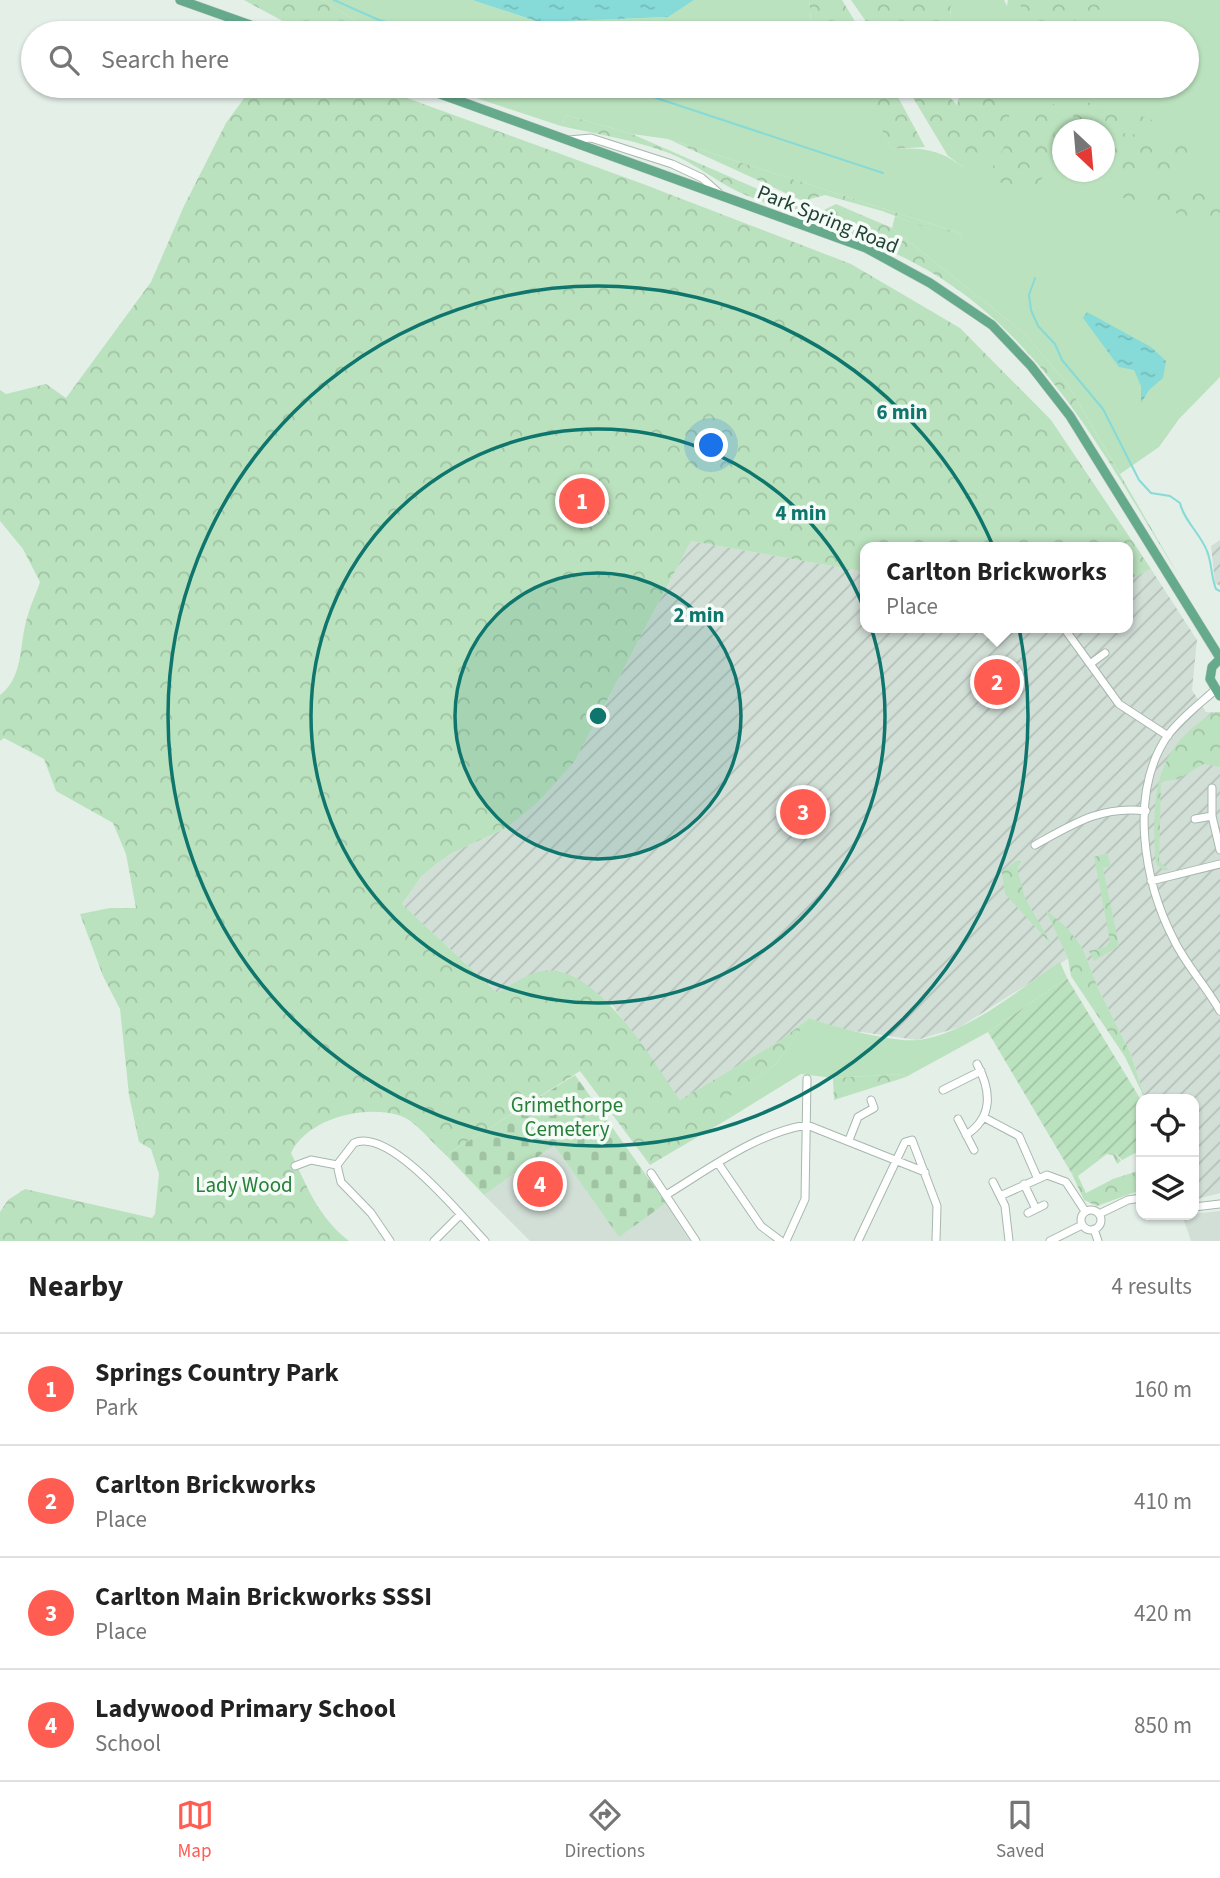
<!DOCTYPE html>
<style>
:root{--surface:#fff;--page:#f2f2f2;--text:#222;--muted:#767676;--line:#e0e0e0;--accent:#ff5d52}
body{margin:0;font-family:"Source Sans 3",sans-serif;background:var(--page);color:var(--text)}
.controls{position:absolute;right:21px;bottom:21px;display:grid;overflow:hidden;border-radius:14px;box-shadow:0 2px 5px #0004}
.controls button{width:63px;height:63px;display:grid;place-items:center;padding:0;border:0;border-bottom:2px solid var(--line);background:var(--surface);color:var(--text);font:35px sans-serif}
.compass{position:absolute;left:1052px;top:119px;width:63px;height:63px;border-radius:50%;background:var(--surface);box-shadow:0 2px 5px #0004;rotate:154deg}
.you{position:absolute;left:712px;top:446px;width:24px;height:24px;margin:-18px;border:5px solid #fff;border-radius:50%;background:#1a73e8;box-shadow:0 0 0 10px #1a73e833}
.badge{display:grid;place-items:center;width:46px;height:46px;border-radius:50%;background:var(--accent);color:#fff;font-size:23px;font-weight:700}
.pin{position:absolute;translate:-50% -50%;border:4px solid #fff;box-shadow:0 2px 7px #0006}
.popup{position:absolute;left:860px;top:542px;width:273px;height:91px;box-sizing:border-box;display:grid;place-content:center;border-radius:14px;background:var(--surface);filter:drop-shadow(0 2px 5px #0005);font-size:23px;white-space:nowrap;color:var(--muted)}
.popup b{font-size:26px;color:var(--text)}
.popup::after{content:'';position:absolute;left:50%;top:100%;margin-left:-14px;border:14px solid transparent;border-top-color:var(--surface)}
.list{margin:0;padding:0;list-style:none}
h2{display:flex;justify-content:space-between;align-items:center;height:91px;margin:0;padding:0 28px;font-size:30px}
h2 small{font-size:23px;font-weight:400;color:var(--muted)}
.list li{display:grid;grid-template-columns:46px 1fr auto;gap:21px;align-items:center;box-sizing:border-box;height:112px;padding:0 28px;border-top:2px solid var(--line)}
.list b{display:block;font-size:26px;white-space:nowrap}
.list p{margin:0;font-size:23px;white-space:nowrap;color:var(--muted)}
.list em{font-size:23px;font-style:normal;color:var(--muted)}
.icon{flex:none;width:38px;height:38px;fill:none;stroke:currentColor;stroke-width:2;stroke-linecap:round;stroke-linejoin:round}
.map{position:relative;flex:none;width:1220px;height:1241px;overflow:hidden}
.search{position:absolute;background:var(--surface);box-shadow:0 2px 5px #0004;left:21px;right:21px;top:21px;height:77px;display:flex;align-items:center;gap:18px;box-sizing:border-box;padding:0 24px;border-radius:38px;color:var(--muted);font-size:26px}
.sheet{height:539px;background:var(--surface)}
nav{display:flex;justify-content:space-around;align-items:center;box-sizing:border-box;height:98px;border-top:2px solid var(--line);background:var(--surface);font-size:19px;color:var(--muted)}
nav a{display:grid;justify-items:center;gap:4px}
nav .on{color:var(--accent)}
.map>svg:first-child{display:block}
.built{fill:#d2dfd7}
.industrial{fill:url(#industrial-furrows)}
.grass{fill:#bbe2be;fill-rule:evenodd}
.forest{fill:url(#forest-crowns)}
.cemetery{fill:url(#cemetery-stones)}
.garden{fill:url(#garden-furrows)}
.water{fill:url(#water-ripples)}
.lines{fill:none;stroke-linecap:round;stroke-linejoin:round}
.stream{stroke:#86dad7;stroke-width:2}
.minor-casing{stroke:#a6b8ae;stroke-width:9}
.major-casing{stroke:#c1cac6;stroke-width:10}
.minor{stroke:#fff;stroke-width:7}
.major{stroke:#64aa8b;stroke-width:9}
.ring{fill:none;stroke:#0f766e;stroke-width:3.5}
.labels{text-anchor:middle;stroke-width:7;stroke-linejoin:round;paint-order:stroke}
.street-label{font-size:21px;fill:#214334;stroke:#f5fbf7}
.park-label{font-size:21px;fill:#268038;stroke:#f5fbf7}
.centre{fill:#0f766e;stroke:#f5fbf7;stroke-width:3.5}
.ring-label{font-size:21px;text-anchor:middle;font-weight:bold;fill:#0f766e;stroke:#f5fbf7;stroke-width:7;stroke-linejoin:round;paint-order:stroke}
</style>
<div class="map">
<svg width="1220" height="1241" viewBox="0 0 1220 1241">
<defs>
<pattern id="industrial-furrows" width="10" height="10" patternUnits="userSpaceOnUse" patternTransform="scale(1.75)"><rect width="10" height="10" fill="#d2dfd7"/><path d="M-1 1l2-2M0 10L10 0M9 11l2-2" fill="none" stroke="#b4c1b9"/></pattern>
<pattern id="forest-crowns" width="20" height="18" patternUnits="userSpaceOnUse" patternTransform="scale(1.75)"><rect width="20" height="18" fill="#bbe2be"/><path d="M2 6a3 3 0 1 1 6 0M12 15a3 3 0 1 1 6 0" fill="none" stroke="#a0c3a4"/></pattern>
<pattern id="cemetery-stones" width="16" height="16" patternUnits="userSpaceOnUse" patternTransform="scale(1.75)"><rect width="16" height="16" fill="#bbe2be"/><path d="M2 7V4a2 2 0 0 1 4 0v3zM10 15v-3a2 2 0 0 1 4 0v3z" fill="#a0c3a4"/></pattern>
<pattern id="garden-furrows" width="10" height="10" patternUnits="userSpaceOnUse" patternTransform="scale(1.75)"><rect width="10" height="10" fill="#bbe2be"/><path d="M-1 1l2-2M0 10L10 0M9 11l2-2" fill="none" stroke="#a0c3a4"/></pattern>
<pattern id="water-ripples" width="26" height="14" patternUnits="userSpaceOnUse" patternTransform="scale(1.75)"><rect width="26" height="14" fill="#86dad7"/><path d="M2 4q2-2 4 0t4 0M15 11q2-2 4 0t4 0" fill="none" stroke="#73bcb9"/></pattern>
</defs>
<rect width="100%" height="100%" fill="#e4efe8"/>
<path class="built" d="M 554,1144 L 619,1236 L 666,1203 L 690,1241 L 530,1241 L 484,1195 Z
M 1220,1211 L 1220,1241 L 1191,1241 L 1182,1215 Z"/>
<path class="industrial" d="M 1220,540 L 1220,586 L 1215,583 L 1211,546 Z
M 691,541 L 866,572 L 866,628 L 1128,628 L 1128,580 L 1151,569 L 1197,640 L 1192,690 L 1206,712 L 1220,713 L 1220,1193 L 1194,1200 L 1194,1099 L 1145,1099 L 1131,1054 L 1098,988 L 1083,949 L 960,1027 L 917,1040 L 840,1029 L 809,1018 L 781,1040 L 680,1100 L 611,1003 L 497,993 L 402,904 L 421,877 L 435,865 L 452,853 L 506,828 L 575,761 Z"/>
<path class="grass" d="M 323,0 L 472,0 L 539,22 L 667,17 L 694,0 L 809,0 L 812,33 L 374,33 Z
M 947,0 L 1004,0 L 1007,6 L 1008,0 L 1220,0 L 1220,377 L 1179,419 L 1159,447 L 1120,474 L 1068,385 L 1024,333 L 892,228 L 895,216 L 961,240 L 962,234 L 668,139 L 632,134 L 566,115 L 561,126 L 467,95 L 453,86 L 863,86 L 891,149 C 921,147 939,149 963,167 L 1019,98 L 1020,86 L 1187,86 L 1187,33 L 949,33 L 951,5 ZM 1062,130 L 1104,130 L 1104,172 L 1062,172 Z
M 1060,962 L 1067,978 L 988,1032 L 906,1077 L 903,1074 L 833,1078 L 801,1074 L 733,1116 L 713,1107 L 775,1065 L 809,1018 C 833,1027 895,1043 919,1040 C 971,1032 1017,990 1060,962 Z"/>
<path class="forest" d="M 244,0 L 323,0 L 374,33 L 305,33 Z
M 809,0 L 842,0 L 862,33 L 812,33 Z
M 851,0 L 947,0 L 951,4 L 949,33 L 874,33 Z
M 1021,0 L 1093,0 L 1117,15 L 1114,17 L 1095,8 L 1057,33 L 1036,33 L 1018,1 Z
M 1098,19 L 1128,33 L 1073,33 Z
M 253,86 L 374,86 L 643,184 L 851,264 L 960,328 L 1051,420 L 1151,569 L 1128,580 L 1128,547 L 866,547 L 866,572 L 691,541 L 575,761 L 538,802 L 506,828 L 452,853 L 435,865 L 421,877 L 402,904 L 497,993 C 509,986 522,977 535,973 C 592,953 653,1062 680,1100 L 781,1040 L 809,1018 L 775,1065 L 714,1107 L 733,1116 L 650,1165 L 580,1071 L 446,1155 C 433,1144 416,1121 401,1116 C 365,1104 308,1118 291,1153 C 307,1187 319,1218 349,1241 L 0,1241 L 0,1212 L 8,1200 L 25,1189 L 152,1218 L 155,1214 L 159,1174 L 151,1149 L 139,1142 L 129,1095 L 120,1009 L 103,976 L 80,914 L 110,908 L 136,908 L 126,854 L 113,823 L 56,791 L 44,759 L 4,738 L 0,741 L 0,695 C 24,677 19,644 27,618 C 30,606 36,594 40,582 L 23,549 L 0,521 L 0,390 L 6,394 L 46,384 L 66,398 L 151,282 L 184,206 L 226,123 Z
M 861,86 L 892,86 L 925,147 L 891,149 Z
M 906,86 L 945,86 L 945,92 L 957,105 L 962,86 L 1020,86 L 1019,98 L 990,151 L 963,167 L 948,156 Z
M 1080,101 L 1128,111 L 1165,125 L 1074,129 L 1073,107 Z
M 1048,102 L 1061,107 L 1044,176 L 1033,189 L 983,179 L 981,172 L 991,170 L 1025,110 Z
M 566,115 L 632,134 L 799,207 L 822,211 L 836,204 L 892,228 L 1024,333 L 1068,385 L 1179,576 C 1112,468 1050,347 939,277 C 881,241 811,221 748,196 C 720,185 697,164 669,153 C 635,140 597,134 561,126 Z
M 1105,131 L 1189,141 L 1198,161 L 1183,167 L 1148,172 L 1141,177 L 1101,178 L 1076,172 L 1104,172 Z
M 668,139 L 962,234 L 961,241 L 882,211 L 825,195 L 803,201 Z
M 1220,186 L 1220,226 L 1110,194 L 1112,188 L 1177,193 Z
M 1215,712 L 1220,712 L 1220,767 L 1204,764 L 1178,779 L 1161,782 L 1159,861 L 1169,870 L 1163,870 L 1157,865 L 1155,856 C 1152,792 1155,747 1215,712 Z
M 1107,853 L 1111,866 L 1103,868 L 1119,946 L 1094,961 L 1089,951 L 1106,947 L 1110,941 L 1094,857 Z
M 1016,861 L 1022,861 L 1017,868 L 1025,898 L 1052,945 L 1005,894 L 1002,872 Z
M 1045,909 L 1068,929 L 1083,949 L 1098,988 L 1131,1054 L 1145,1099 L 1125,1057 L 1071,976 L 1068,958 Z
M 903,1074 L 906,1077 L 834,1100 L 833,1078 Z
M 1112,1148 L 1121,1161 L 1117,1164 L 1113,1155 L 1107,1154 L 1078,1176 L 1086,1193 L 1113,1179 L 1141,1170 L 1141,1190 L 1097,1206 L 1084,1200 L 1072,1174 Z"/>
<path class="cemetery" d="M 575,1075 L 666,1203 L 619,1237 L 554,1145 L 484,1195 L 446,1155 Z"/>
<path class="garden" d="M 1067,978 L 1141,1100 L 1141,1150 L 1122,1160 L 1112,1149 L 1072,1174 L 988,1032 Z"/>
<path class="water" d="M 472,0 L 694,0 L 668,17 L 539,22 Z
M 1087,312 L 1151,347 L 1166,361 L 1163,378 L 1149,390 L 1141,403 L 1141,386 L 1134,370 L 1119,367 L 1083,318 Z"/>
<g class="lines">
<path class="stream" d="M 334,0 L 379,20 L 430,33
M 586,86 L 601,91 L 611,86
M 620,86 L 883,173
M 1035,278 L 1029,295 L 1031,310 L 1038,326 L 1055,344 L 1062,360 L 1103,409 L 1139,480 L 1151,493 L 1170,496 L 1180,503 C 1184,521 1200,533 1207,551 C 1212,563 1211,577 1216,589 L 1220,591"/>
<defs>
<path id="minor" d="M 569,140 L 591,138 L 672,164 L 702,178 L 719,193
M 1064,628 L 1119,704 L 1168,736
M 1090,664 L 1105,653
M 1214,691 C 1198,705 1181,718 1168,735 C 1128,793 1144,882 1174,940 C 1186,965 1206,986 1220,1011
M 1212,788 L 1212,816 L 1220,850
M 1195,819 L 1212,816
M 1035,845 C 1073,824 1102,805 1146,811
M 1151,881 L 1220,864
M 943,1090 L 981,1071
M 985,1118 L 1019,1136 L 1037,1177
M 958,1119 L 974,1150
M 966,1135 C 994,1117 991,1090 977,1064
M 849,1140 L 858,1117 L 874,1108 L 871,1100
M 718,1163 L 761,1226 L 781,1241
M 337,1165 L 354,1143 C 390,1127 461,1216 485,1241
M 337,1165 L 341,1182 L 371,1213 L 390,1241
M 295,1166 L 311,1160 L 337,1165
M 651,1173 L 696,1241
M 993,1182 L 1005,1206 L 1009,1241
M 1024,1184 L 1036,1209
M 666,1195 C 709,1169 756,1133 807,1125 L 925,1172
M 1000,1196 L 1047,1175 L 1066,1182 L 1085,1211
M 1194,1207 L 1220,1204
M1081 1220a10 10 0 1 1 20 0a10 10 0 1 1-20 0Z
M 1028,1213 L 1044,1205
M 1099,1214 L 1128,1200 L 1141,1198
M 1094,1229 L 1098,1241
M 434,1241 L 460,1215
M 786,1241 L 805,1199 L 807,1079
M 858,1241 L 905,1142 L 912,1140 L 937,1206 L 936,1241
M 1050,1241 L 1082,1225"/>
<path id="major" d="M 180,0 L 273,33
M 418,86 L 866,248 L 930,283 L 992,325 L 1031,366 L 1070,416 L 1220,658
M 1220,659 L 1212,667 L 1210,679 L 1220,696"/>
</defs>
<use href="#minor" class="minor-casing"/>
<use href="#major" class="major-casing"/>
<use href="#minor" class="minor"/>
<use href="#major" class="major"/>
</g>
<circle cx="598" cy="716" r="143" fill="#0f766e" fill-opacity=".12"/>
<g class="ring">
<circle cx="598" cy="716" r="143"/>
<circle cx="598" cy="716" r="287"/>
<circle cx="598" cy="716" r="430"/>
</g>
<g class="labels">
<g class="street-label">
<text transform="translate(828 219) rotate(22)" y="7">Park Spring Road</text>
</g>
<g class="park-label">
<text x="567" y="1112">Grimethorpe<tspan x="567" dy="24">Cemetery</tspan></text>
<text x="244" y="1192">Lady Wood</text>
</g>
</g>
<circle cx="598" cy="716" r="10" class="centre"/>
<g class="ring-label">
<text x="902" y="419">6 min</text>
<text x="801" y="520">4 min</text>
<text x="699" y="622">2 min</text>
</g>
</svg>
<div class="controls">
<button><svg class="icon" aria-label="locate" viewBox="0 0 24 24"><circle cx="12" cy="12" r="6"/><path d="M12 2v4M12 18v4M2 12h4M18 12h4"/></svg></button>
<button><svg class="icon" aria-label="layers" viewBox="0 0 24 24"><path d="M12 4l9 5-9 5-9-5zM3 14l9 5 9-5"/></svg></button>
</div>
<svg class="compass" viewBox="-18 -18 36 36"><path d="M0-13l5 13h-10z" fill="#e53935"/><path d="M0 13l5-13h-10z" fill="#767676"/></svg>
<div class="you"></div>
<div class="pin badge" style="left:582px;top:501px">1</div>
<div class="pin badge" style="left:997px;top:682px">2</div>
<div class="popup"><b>Carlton Brickworks</b>Place</div>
<div class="pin badge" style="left:803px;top:812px">3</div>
<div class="pin badge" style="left:540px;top:1184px">4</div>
<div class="search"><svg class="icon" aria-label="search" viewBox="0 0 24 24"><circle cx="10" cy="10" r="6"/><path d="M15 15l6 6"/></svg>Search here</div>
</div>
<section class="sheet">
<h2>Nearby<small>4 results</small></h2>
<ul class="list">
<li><span class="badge">1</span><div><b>Springs Country Park</b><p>Park</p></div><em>160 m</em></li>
<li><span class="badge">2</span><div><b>Carlton Brickworks</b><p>Place</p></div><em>410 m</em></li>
<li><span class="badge">3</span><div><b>Carlton Main Brickworks SSSI</b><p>Place</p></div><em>420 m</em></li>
<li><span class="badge">4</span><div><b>Ladywood Primary School</b><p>School</p></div><em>850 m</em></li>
</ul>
</section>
<nav>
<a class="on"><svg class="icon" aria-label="map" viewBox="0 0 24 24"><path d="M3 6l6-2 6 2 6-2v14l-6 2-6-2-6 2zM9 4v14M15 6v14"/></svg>Map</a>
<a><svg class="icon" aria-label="directions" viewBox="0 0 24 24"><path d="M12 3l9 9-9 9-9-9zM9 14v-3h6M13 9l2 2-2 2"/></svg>Directions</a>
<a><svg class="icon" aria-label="saved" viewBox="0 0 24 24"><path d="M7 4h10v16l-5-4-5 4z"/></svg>Saved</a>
</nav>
